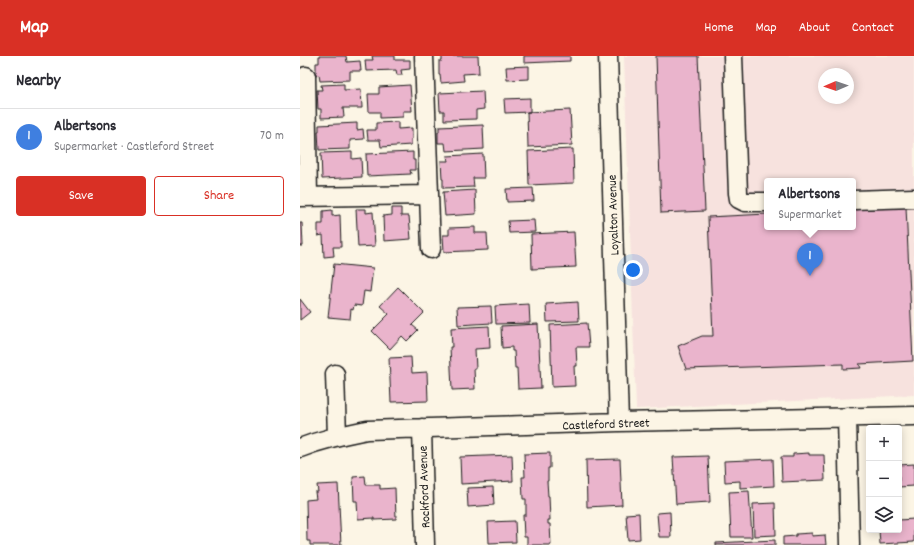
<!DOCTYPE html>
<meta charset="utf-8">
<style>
:root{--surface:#fff;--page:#f7f7f7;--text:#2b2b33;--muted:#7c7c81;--line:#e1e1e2;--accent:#d93025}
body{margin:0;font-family:Dekko,sans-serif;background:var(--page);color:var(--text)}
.controls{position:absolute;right:12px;bottom:12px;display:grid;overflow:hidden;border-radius:4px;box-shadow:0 2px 10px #0003}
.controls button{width:36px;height:36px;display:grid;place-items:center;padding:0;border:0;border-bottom:1px solid var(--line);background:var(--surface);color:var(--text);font:20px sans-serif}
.compass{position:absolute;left:518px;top:12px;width:36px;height:36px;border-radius:50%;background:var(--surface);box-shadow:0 2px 10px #0003;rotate:268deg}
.you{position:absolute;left:333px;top:214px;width:14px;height:14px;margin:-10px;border:3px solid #fff;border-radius:50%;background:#1a73e8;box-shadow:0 0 0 6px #1a73e833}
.badge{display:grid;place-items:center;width:26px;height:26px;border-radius:50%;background:var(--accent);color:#fff;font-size:13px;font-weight:700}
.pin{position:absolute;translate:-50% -33px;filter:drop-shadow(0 1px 2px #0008)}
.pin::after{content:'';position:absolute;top:21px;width:14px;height:12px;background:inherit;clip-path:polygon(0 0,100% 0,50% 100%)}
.popup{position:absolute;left:464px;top:122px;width:92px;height:52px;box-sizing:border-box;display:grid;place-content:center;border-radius:4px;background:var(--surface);filter:drop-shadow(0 1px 3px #0005);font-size:13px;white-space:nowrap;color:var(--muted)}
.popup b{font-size:15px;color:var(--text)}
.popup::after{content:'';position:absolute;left:50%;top:100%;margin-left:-8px;border:8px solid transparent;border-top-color:var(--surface)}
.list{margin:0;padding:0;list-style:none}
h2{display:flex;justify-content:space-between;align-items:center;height:52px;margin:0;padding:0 16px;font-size:17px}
h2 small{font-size:13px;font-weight:400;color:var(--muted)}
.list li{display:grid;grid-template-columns:26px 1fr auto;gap:12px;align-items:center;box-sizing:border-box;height:56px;padding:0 16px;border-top:1px solid var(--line)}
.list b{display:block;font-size:15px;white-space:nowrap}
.list p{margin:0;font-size:13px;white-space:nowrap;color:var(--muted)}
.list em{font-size:13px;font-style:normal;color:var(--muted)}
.actions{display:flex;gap:8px;padding:12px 16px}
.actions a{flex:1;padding:9px 0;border:1px solid var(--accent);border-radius:4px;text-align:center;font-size:14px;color:var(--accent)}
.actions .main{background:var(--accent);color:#fff}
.icon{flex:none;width:22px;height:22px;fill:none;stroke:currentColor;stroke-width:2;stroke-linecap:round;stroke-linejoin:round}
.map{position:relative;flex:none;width:614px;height:489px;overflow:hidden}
header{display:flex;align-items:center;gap:24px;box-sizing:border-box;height:56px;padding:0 20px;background:var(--accent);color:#fff}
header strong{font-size:19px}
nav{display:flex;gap:22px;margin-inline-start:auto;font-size:14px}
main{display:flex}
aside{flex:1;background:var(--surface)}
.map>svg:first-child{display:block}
.built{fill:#f7e2de;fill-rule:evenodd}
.building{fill:#eab4cc;stroke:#1c1c1c}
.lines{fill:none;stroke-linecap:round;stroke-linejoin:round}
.minor-casing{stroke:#1c1c1c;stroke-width:21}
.minor{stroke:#fcf5e5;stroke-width:18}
.labels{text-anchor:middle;stroke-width:3;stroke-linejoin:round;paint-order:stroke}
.street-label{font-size:13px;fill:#1c1c1c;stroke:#fcf5e5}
</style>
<header>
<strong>Map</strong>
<nav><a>Home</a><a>Map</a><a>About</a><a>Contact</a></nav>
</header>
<main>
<aside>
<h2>Nearby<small></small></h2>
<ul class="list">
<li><span class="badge" style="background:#3f7fe0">1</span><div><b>Albertsons</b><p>Supermarket · Castleford Street</p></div><em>70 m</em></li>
</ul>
<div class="actions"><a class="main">Save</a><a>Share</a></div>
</aside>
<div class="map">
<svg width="614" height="489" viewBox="0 0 614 489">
<rect width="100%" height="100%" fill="#fcf5e5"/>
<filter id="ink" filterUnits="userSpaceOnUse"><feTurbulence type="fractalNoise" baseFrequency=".025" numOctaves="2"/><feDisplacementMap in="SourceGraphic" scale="8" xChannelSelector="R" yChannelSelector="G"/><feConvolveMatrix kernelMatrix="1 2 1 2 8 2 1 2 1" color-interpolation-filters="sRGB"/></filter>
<g filter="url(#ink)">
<path class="built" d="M 324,0 L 614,0 L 614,339 L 336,353 ZM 524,18 L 548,18 L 548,42 L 524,42 ZM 467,125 L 553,125 L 553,171 L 467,171 Z"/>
<path class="building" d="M 19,0 L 46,0 L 47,6 L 60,5 L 61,15 L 50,15 L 50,24 L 20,25 L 19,19 L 16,20 L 16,7 L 19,7 Z
M 72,0 L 95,0 L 95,4 L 110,4 L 110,13 L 101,14 L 102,19 L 97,19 L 96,14 L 66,15 L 65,4 L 73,4 Z
M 142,0 L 178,0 L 179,17 L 163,18 L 164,25 L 141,27 L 140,19 L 139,19 L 139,5 L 142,5 Z
M 224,0 L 270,0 L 270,5 L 224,7 Z
M 356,0 L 398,0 L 405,155 L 361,157 Z
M 229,10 L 229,23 L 207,24 L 206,11 Z
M 44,28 L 44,34 L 61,33 L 62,52 L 43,52 L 44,61 L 21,62 L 21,53 L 18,53 L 17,34 L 22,34 L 21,29 Z
M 110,29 L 112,55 L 103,55 L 103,61 L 80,62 L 80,56 L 69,56 L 68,38 L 79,38 L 79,31 Z
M 183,35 L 184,53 L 176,54 L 176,63 L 144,64 L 144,55 L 140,55 L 139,37 Z
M 230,42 L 230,56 L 205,57 L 204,43 Z
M 270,54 L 272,89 L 228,91 L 227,56 Z
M 98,66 L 98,73 L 112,72 L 112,83 L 111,83 L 111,89 L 81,91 L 80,84 L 68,84 L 67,74 L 76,74 L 76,67 Z
M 57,67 L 57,74 L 63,73 L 64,83 L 50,84 L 50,93 L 19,94 L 18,75 L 19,75 L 19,69 Z
M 183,69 L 184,93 L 146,95 L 145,87 L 138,87 L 138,76 L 139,76 L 139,71 Z
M 273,93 L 274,127 L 229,129 L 228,95 Z
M 52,96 L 52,103 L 61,102 L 62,121 L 22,123 L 21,97 Z
M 113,96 L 113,104 L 115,104 L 115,114 L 110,114 L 111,118 L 67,120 L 66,98 Z
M 183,98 L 184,122 L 173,122 L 174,131 L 143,132 L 143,123 L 142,123 L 141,105 L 148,105 L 147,100 Z
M 233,132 L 234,145 L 207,146 L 206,133 Z
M 175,134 L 176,158 L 145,160 L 143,136 Z
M 606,151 L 613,305 L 559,308 L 561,312 L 543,313 L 543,308 L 386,313 L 378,290 L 402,280 L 413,280 L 408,161 L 467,158 L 467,171 L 553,171 L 553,154 Z
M 92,152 L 101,152 L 101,160 L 109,160 L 111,183 L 84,185 L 83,160 L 92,159 Z
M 56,153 L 66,153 L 66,157 L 73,156 L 75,190 L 58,191 Z
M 32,154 L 32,160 L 40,159 L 41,191 L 33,191 L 34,200 L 24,201 L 23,179 L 18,180 L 18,168 L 23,168 L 23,155 Z
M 234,164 L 235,176 L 209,177 L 208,165 Z
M 0,167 L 2,167 L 3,190 L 0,190 Z
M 175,171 L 175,177 L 187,177 L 188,194 L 144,196 L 143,179 L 149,179 L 149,172 Z
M 274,176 L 276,211 L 232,213 L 231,178 Z
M 34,208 L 73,212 L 70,236 L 64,235 L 62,250 L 54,249 L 53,254 L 51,253 L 50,263 L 28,261 Z
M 98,231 L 124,257 L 112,269 L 118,274 L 107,285 L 102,280 L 90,293 L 72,275 L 89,258 L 80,250 Z
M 0,243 L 10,256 L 0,264 Z
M 278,246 L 279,265 L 247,266 L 246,248 Z
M 229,248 L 230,267 L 196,268 L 195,250 Z
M 191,250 L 192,267 L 158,269 L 157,251 Z
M 287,267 L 289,291 L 276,291 L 277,310 L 274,310 L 275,330 L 252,331 L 250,269 Z
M 238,268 L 241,332 L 218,333 L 217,312 L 215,312 L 214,295 L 212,295 L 212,291 L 202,292 L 201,270 Z
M 189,270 L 190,292 L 175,293 L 176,313 L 174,313 L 175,333 L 152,334 L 150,291 L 152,291 L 151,272 Z
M 111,301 L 112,317 L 127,316 L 128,345 L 91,346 L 89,302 Z
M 250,397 L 250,412 L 248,412 L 248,425 L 247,425 L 248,440 L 249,440 L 250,464 L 248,464 L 248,468 L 250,468 L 251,489 L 227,489 L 227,481 L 224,481 L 223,459 L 226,459 L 226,443 L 223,443 L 222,421 L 225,421 L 224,398 Z
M 509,397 L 509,399 L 524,399 L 525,424 L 482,426 L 481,401 L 493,401 L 493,398 Z
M 212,399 L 213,425 L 161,428 L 160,401 Z
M 408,400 L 410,446 L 376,448 L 373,401 Z
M 320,403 L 322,449 L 287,451 L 286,404 Z
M 473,403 L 474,430 L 440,432 L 440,425 L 425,426 L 424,405 Z
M 614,408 L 614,430 L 599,431 L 599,409 Z
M 65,420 L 66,429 L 80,429 L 80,433 L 95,432 L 96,463 L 74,464 L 74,462 L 58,463 L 57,445 L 54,445 L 53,421 Z
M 38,428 L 41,489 L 10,489 L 10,485 L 7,485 L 6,444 L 16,443 L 15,436 L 18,436 L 17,429 Z
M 193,431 L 194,449 L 168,451 L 167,432 Z
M 449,435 L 452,481 L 431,481 L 429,436 Z
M 475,447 L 476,479 L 454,480 L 453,448 Z
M 370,456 L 371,481 L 359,481 L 357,457 Z
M 339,457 L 340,483 L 328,484 L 326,458 Z
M 614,463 L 614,486 L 580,488 L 579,474 L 599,474 L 599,464 Z
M 215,465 L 216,486 L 189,487 L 188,466 Z
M 512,477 L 512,480 L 525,479 L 526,489 L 483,489 L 483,481 L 496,480 L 496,478 Z
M 475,484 L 475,489 L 416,489 L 416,487 Z"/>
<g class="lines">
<defs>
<path id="minor" d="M 124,0 L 131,193
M 308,0 L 319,366
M 433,0 L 438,137 L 439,143 L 445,146 L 467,146
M 6,20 L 8,141
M 0,141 L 129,139
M 553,144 L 614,142
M 35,318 L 37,380
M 547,361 L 550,489
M 122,372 L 125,489
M 0,392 C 23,383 43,379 67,374 L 319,366 L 614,360"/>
</defs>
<use href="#minor" class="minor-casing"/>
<use href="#minor" class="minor"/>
</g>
</g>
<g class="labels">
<g class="street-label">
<text transform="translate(312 159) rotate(-92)" y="5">Loyalton Avenue</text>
<text transform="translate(306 367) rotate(-2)" y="5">Castleford Street</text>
<text transform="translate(123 431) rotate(-92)" y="5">Rockford Avenue</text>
</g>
</g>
</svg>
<div class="controls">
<button>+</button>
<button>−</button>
<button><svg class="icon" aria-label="layers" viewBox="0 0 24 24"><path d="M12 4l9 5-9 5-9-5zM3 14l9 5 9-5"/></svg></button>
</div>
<svg class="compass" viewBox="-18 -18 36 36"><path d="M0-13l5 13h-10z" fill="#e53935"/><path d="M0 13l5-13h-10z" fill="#7c7c81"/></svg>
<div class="you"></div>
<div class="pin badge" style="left:510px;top:220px;background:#3f7fe0">1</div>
<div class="popup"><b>Albertsons</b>Supermarket</div>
</div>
</main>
